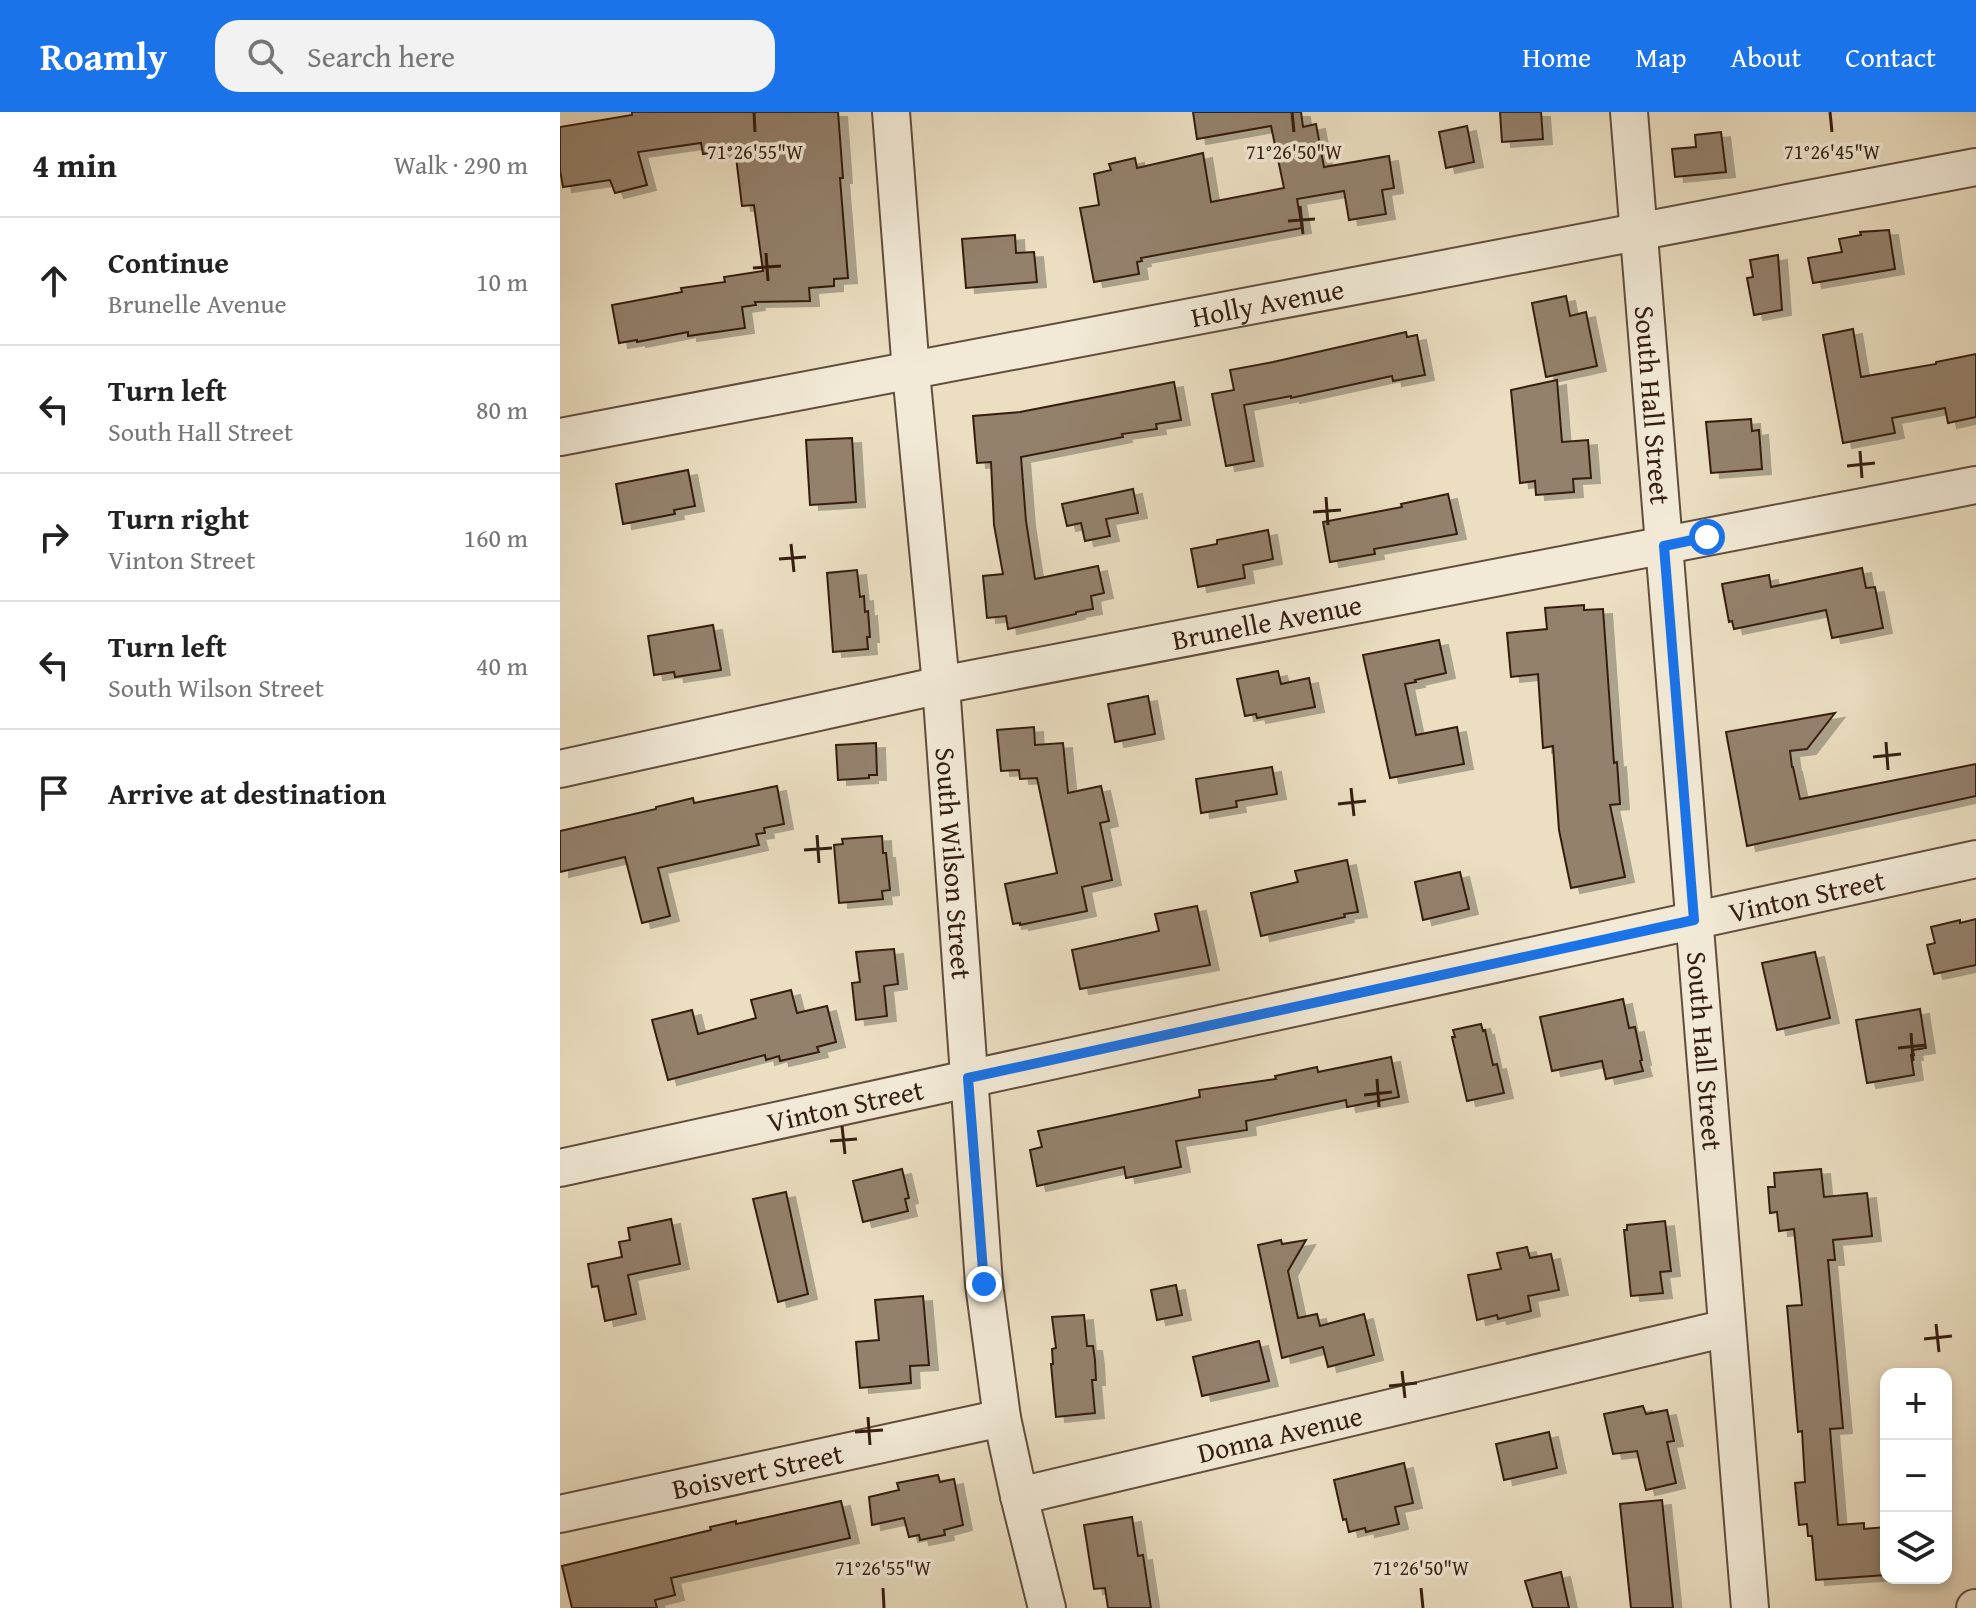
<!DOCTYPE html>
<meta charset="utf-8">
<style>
:root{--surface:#fff;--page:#f2f2f2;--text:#222;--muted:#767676;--line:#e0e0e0;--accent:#1a73e8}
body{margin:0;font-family:"Gentium Book Plus",serif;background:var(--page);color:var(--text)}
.controls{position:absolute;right:24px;bottom:24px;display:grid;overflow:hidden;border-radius:16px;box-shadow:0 4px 12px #0003}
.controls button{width:72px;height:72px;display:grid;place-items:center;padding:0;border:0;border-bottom:2px solid var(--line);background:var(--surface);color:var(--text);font:40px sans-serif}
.stop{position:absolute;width:24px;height:24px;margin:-18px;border:6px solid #1a73e8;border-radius:50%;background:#fff}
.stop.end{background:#1a73e8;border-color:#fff;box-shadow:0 2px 8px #0008}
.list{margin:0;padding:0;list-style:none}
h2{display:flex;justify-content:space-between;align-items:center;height:104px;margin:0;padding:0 32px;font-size:34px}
h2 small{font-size:26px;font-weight:400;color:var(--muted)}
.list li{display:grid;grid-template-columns:52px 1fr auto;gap:24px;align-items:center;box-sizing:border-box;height:128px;padding:0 32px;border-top:2px solid var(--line)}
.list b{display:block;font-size:30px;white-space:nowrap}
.list p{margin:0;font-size:26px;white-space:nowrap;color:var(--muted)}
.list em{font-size:26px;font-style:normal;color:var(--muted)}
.icon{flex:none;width:44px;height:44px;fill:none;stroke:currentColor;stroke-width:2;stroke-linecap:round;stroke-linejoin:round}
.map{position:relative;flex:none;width:1416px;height:1496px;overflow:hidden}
header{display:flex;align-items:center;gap:48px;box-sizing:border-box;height:112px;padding:0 40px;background:var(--accent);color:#fff}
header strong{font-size:38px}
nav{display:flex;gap:44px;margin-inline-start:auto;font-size:28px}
.search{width:560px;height:72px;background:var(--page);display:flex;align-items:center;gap:20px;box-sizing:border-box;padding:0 28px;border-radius:24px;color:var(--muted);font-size:30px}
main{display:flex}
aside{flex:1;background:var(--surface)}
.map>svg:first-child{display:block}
.building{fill:#94816c;stroke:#351d0f;stroke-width:2;filter:url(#shadow)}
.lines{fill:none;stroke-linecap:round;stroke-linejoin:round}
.minor-casing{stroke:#624d3c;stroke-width:40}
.minor{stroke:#f2ead7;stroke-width:36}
.route{stroke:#1a73e8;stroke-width:10}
.ticks{fill:none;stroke:#351d0f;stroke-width:3}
.labels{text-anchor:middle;stroke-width:7;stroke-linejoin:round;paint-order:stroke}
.street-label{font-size:28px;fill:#351d0f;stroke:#f2ead7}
.ticks-label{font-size:20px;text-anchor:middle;fill:#351d0f;stroke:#f2ead7;stroke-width:7;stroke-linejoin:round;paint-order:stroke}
</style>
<header>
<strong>Roamly</strong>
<div class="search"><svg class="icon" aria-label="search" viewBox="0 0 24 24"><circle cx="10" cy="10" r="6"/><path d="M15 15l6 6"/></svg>Search here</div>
<nav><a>Home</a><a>Map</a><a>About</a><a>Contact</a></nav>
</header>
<main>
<aside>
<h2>4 min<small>Walk · 290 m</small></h2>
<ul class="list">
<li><svg class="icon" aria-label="ahead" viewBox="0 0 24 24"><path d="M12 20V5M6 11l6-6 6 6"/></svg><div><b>Continue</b><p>Brunelle Avenue</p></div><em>10 m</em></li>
<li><svg class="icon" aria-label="left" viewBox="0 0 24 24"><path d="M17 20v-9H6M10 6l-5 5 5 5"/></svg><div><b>Turn left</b><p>South Hall Street</p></div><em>80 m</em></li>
<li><svg class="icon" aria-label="right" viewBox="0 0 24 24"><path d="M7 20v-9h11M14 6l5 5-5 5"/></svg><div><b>Turn right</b><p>Vinton Street</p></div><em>160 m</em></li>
<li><svg class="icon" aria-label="left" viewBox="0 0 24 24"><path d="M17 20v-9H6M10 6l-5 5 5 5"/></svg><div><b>Turn left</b><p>South Wilson Street</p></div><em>40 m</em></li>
<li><svg class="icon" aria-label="arrive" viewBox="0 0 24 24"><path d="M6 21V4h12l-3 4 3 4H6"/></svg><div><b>Arrive at destination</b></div></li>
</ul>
</aside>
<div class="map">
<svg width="1416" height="1496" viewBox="0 0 1416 1496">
<defs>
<filter id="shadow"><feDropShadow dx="9" dy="5" stdDeviation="0" flood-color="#0004"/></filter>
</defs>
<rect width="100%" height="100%" fill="#ebdec1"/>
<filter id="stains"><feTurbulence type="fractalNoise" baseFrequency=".0025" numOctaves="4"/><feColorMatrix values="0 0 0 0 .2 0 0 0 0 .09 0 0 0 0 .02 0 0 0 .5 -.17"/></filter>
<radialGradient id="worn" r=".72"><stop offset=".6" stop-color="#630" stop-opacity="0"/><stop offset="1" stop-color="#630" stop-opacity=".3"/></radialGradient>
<path class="building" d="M 72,0 L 278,0 L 283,66 L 280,66 L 288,166 L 274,167 L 274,174 L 249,176 L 250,189 L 195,190 L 196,193 L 182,195 L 185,216 L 128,224 L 128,220 L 77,230 L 77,228 L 59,231 L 52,193 L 122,180 L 121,176 L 165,170 L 164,165 L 203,159 L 194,93 L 182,94 L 175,37 L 143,42 L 141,31 L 78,40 L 87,73 L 55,81 L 50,68 L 3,75 L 0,58 L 0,15 L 72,3 Z
M 633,0 L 741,0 L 743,15 L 756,12 L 764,55 L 829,44 L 834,76 L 822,78 L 826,102 L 789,108 L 784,79 L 737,87 L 742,116 L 581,146 L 582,149 L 577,150 L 579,162 L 534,170 L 520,96 L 539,93 L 534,62 L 551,58 L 549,52 L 575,46 L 577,56 L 643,41 L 651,90 L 724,76 L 711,14 L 637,27 Z
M 940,0 L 981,0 L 983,27 L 942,30 Z
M 907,14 L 914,50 L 886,56 L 879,20 Z
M 1161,20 L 1166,60 L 1115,65 L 1112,37 L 1136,35 L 1135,23 Z
M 1329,118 L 1335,157 L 1253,171 L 1248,146 L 1282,140 L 1279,127 L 1301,123 L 1300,120 Z
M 455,123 L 456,141 L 474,140 L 477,170 L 406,176 L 402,127 Z
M 1218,143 L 1222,198 L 1194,203 L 1187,166 L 1193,165 L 1190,148 Z
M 1006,184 L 1010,204 L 1026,200 L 1037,254 L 986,265 L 972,191 Z
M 1293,217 L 1301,265 L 1376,252 L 1376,250 L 1416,242 L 1416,305 L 1388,311 L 1385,296 L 1332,306 L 1335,321 L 1283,331 L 1263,223 Z
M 846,220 L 847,225 L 857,223 L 865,263 L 833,269 L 832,264 L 731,286 L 731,284 L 684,293 L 694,349 L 666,354 L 652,282 L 674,278 L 670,258 L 713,250 Z
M 997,268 L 1002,330 L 1028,328 L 1031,366 L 1013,367 L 1014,380 L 976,383 L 975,369 L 960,371 L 951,278 Z
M 614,270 L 621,308 L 596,312 L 597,317 L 562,322 L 563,325 L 461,345 L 466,409 L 475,467 L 538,454 L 544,481 L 531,484 L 533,497 L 516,500 L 516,502 L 448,517 L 446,504 L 427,506 L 423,464 L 443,462 L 434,413 L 431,350 L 417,351 L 413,304 L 460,300 Z
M 1191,307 L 1192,319 L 1199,318 L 1202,357 L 1151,361 L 1146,310 Z
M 292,326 L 296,390 L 250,393 L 246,328 Z
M 128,358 L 135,394 L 114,398 L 115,402 L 63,412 L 56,372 Z
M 573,377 L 578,401 L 546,407 L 550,424 L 525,429 L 521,411 L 507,414 L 502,392 Z
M 888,382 L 897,422 L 814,437 L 815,442 L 770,450 L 763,410 L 842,395 L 841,392 Z
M 708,418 L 713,447 L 683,453 L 685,466 L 638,475 L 631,437 L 657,432 L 657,428 Z
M 1302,456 L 1306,476 L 1315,475 L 1323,516 L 1272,526 L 1266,498 L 1174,517 L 1172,509 L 1169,510 L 1162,472 L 1209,463 L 1211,475 Z
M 297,458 L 300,485 L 304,484 L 305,500 L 308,499 L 310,525 L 307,525 L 308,537 L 273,540 L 267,461 Z
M 1024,493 L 1024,498 L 1043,497 L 1054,651 L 1057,650 L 1060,692 L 1050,693 L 1065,765 L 1011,776 L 999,718 L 993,634 L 983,636 L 978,562 L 951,565 L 947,521 L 987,517 L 985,496 Z
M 153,513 L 161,558 L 115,565 L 114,560 L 94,563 L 88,524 Z
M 879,528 L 886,561 L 855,568 L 856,570 L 845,572 L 856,623 L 897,615 L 904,652 L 830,666 L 803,543 Z
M 718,559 L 721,572 L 749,566 L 755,595 L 697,606 L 696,602 L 685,604 L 677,567 Z
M 588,584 L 595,622 L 555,630 L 548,592 Z
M 1275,601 L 1247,637 L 1230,639 L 1232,655 L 1233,655 L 1240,687 L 1416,652 L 1416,684 L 1187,734 L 1166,620 Z
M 474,615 L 475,633 L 503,631 L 508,681 L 541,674 L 549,709 L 540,711 L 552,768 L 522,775 L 527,799 L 460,813 L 460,811 L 453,812 L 445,772 L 497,761 L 477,666 L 460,667 L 459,658 L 441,659 L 437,618 Z
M 316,631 L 317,663 L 309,663 L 309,666 L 278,668 L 276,633 Z
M 712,655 L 717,682 L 676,689 L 677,695 L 641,701 L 636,667 Z
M 217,674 L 224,712 L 204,716 L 205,721 L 196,722 L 199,733 L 98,756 L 110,804 L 82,811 L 65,745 L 0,760 L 0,719 L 96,697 L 96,695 L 133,686 L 134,691 Z
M 322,724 L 323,741 L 326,741 L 330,778 L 322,779 L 323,787 L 279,791 L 274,733 L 283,732 L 282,727 Z
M 787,748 L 798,800 L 784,802 L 785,805 L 701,824 L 691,781 L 738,770 L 735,759 Z
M 900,760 L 909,797 L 863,808 L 855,770 Z
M 637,794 L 650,853 L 520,877 L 512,838 L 599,819 L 595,802 Z
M 1416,807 L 1416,853 L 1374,862 L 1367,833 L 1375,831 L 1371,815 L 1400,808 L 1400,811 Z
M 334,837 L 338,872 L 324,874 L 327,904 L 296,908 L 292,871 L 300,870 L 296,840 Z
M 1255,840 L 1270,906 L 1217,918 L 1202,851 Z
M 231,878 L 237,901 L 267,894 L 276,930 L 257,935 L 259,940 L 220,949 L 219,944 L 206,948 L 205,943 L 108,968 L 92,908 L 132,898 L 138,922 L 196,906 L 191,888 Z
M 1063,887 L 1069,916 L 1075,915 L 1082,948 L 1080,949 L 1083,959 L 1046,967 L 1042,949 L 992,959 L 980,905 Z
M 1360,897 L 1366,936 L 1353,938 L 1354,943 L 1351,943 L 1354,963 L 1307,971 L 1296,908 Z
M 921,912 L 923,919 L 925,918 L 933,953 L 937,952 L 944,981 L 907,989 L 892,925 L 895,925 L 893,918 Z
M 831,945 L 839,985 L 787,995 L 786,988 L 686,1009 L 687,1018 L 616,1029 L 621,1055 L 566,1066 L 564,1055 L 477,1074 L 470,1038 L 482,1035 L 478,1019 L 640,985 L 639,978 L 716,967 L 715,964 L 757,955 L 758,960 Z
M 342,1057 L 349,1086 L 345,1087 L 348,1099 L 303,1110 L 293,1069 Z
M 1261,1057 L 1264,1085 L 1307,1081 L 1312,1124 L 1273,1128 L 1275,1148 L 1268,1148 L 1283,1316 L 1270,1317 L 1278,1413 L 1304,1411 L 1304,1417 L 1326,1415 L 1326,1463 L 1256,1468 L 1252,1424 L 1248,1424 L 1247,1412 L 1239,1413 L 1235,1371 L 1245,1370 L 1242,1319 L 1238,1320 L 1227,1194 L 1242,1193 L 1234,1117 L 1219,1119 L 1217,1100 L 1210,1101 L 1208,1075 L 1215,1075 L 1214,1061 Z
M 226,1080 L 248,1182 L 218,1190 L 193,1087 Z
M 111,1107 L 120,1152 L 68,1163 L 76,1202 L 45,1209 L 38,1174 L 32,1175 L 28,1152 L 62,1145 L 59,1130 L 70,1128 L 68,1116 Z
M 1105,1109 L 1111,1159 L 1100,1160 L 1103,1181 L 1071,1184 L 1064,1118 L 1067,1118 L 1067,1113 Z
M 721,1128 L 722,1132 L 746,1128 L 728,1159 L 738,1206 L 757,1202 L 760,1214 L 804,1202 L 814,1243 L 768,1255 L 763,1235 L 722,1246 L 698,1133 Z
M 967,1135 L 970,1146 L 991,1142 L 999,1178 L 968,1184 L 971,1199 L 938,1207 L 937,1203 L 917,1208 L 908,1163 L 941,1157 L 937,1141 Z
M 616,1173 L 622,1203 L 597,1208 L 591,1178 Z
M 363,1184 L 369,1253 L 350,1254 L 351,1271 L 300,1276 L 296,1230 L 319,1228 L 315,1188 Z
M 524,1203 L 527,1234 L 533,1234 L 535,1248 L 536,1268 L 532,1268 L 535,1301 L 496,1305 L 491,1252 L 493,1252 L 492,1237 L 496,1236 L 492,1205 Z
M 699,1229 L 709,1269 L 642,1284 L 633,1245 Z
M 1083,1294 L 1086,1302 L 1107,1298 L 1114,1329 L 1107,1330 L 1116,1371 L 1086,1378 L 1077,1339 L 1053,1342 L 1044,1302 Z
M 989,1320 L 997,1356 L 944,1368 L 936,1332 Z
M 844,1351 L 853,1391 L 835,1395 L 839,1412 L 806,1420 L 805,1416 L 789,1420 L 786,1407 L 783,1408 L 774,1368 Z
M 378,1363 L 380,1370 L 394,1367 L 403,1413 L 384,1418 L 385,1423 L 360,1428 L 359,1423 L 349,1425 L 344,1406 L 312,1413 L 309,1385 L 339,1378 L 337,1371 Z
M 1102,1388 L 1113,1496 L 1071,1496 L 1060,1392 Z
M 281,1389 L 290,1426 L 111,1466 L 115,1483 L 95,1488 L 97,1496 L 12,1496 L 2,1454 L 151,1418 L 150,1415 L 176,1409 L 176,1412 Z
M 572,1405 L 578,1444 L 583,1443 L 591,1496 L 548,1496 L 545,1476 L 534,1477 L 524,1413 Z
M 1001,1460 L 1009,1496 L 973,1496 L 965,1469 Z"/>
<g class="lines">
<defs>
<g id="minor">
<path id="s1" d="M 331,0 L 351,260 L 381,573 L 424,1172 L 442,1306 L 459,1384 L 487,1496"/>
<path id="s2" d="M 1069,0 L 1190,1496"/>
<path id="s3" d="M 0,325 C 472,238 944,144 1416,55"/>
<path id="s4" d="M 0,657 L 381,573 L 1416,373"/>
<path id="s5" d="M 0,1056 L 1416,747"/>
<path id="s6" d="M 459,1384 L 1167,1216"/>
<path id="s7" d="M 0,1402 L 442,1306"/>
<path d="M 1415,1496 L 1416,1496"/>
</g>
</defs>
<use href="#minor" class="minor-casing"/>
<use href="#minor" class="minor"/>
</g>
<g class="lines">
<path class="route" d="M 424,1172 L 408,966 L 1134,808 L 1104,434 L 1147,425"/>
</g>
<path class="ticks" d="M 194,0 L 195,20M 732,0 L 734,20M 1270,0 L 1272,20M 740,94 L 743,122M 728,109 L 755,107M 206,141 L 208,169M 193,156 L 221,154M 1300,339 L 1302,366M 1287,354 L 1315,351M 766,385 L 768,413M 753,400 L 781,398M 231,432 L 234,460M 219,447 L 246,445M 1326,630 L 1328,658M 1313,645 L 1341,642M 791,676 L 794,704M 778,692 L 806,689M 257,723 L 259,751M 244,738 L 272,736M 1351,921 L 1353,949M 1338,936 L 1366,933M 817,967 L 819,995M 804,983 L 832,980M 282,1014 L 285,1042M 270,1029 L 297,1027M 1376,1212 L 1379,1240M 1364,1227 L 1392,1224M 842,1259 L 845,1286M 829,1274 L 857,1271M 308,1305 L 310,1333M 295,1320 L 323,1318M 323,1476 L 324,1496M 861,1476 L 863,1496"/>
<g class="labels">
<g class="street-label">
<text dy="10" stroke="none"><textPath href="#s3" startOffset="720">Holly Avenue</textPath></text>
<text dy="10" stroke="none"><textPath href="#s2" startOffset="294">South Hall Street</textPath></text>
<text dy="10" stroke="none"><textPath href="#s4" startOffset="722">Brunelle Avenue</textPath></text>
<text dy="10" stroke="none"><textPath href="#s1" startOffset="754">South Wilson Street</textPath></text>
<text dy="10" stroke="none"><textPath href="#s5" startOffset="1276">Vinton Street</textPath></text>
<text dy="10" stroke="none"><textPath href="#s2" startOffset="942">South Hall Street</textPath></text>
<text dy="10" stroke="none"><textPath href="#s5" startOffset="292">Vinton Street</textPath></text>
<text dy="10" stroke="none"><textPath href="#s6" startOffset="268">Donna Avenue</textPath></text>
<text dy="10" stroke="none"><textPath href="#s7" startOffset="202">Boisvert Street</textPath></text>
</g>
</g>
<g class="ticks-label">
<text x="195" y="47">71°26'55"W</text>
<text x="734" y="47">71°26'50"W</text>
<text x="1272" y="47">71°26'45"W</text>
<text x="323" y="1463">71°26'55"W</text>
<text x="861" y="1463">71°26'50"W</text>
</g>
<rect width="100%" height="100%" filter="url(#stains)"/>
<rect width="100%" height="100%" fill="url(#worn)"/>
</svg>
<div class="controls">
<button>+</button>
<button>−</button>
<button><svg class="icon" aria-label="layers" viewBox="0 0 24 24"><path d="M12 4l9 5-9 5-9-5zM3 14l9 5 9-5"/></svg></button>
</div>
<div class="stop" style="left:1147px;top:425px"></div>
<div class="stop end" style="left:424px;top:1172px"></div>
</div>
</main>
